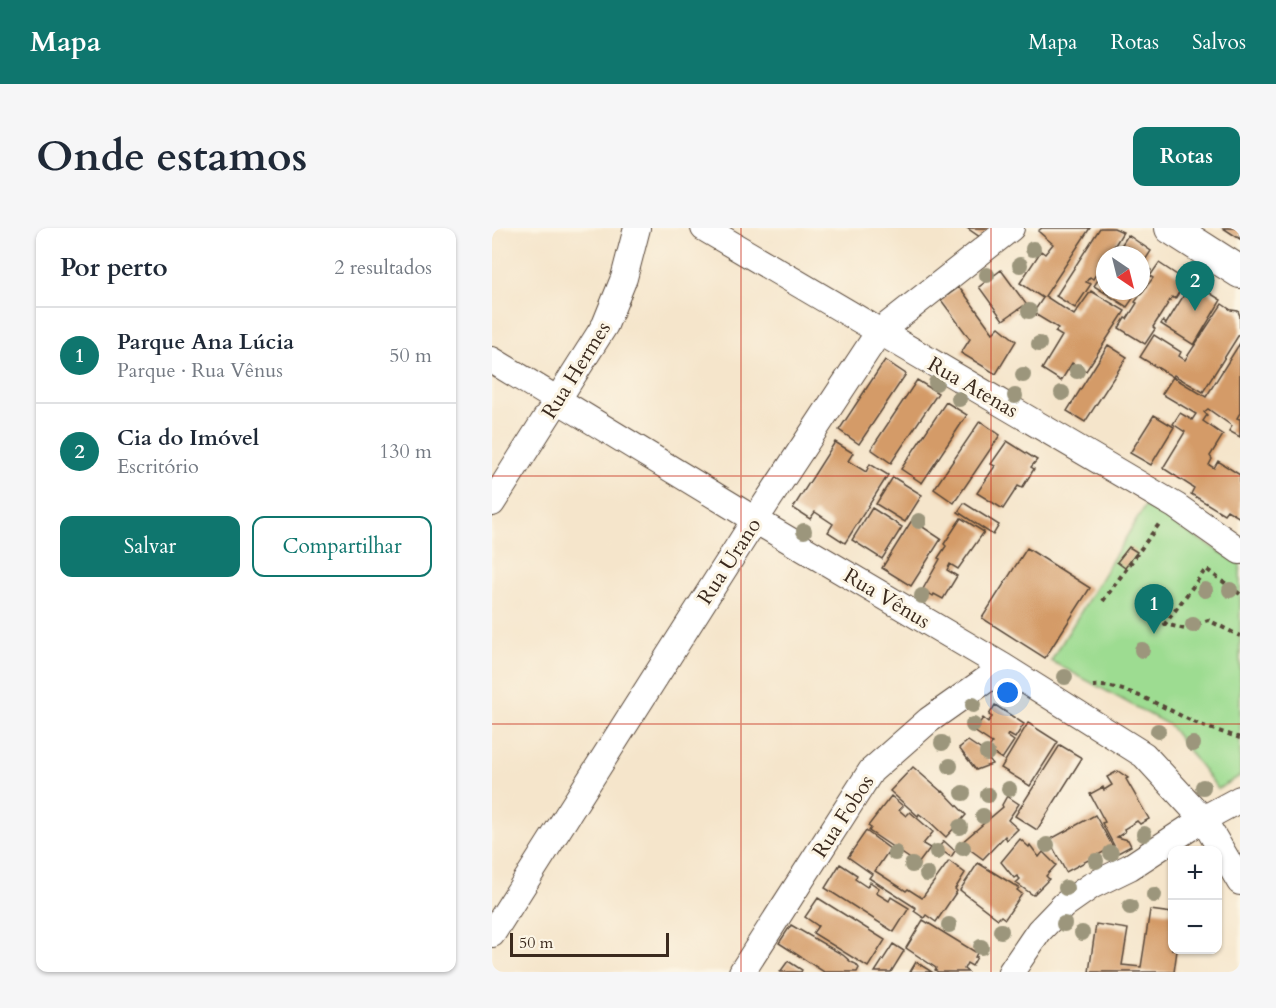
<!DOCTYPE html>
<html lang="pt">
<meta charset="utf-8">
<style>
:root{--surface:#fff;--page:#f6f6f7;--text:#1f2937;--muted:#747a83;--line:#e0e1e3;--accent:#0f766e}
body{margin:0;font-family:Cardo,serif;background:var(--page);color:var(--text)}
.controls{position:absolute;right:18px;bottom:18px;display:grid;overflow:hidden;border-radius:12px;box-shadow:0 2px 4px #0004}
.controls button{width:54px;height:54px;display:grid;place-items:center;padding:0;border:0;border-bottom:2px solid var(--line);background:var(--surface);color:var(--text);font:30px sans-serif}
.compass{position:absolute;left:604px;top:18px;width:54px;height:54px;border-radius:50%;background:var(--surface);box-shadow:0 2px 4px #0004;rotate:145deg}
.scale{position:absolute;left:18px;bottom:15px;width:159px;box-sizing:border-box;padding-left:6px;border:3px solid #3b2a1e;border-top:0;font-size:16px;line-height:21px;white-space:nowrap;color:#3b2a1e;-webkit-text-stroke:4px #fcf5e5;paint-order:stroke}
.you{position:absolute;left:516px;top:465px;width:21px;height:21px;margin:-15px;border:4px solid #fff;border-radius:50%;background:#1a73e8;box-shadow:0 0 0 9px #1a73e833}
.badge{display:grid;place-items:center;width:39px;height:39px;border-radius:50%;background:var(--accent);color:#fff;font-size:20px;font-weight:700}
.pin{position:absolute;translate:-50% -50px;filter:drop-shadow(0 2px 3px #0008)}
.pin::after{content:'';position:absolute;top:32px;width:21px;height:18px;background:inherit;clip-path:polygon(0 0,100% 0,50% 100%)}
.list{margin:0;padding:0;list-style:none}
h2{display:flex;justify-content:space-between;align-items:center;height:78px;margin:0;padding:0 24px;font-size:26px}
h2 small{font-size:20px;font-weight:400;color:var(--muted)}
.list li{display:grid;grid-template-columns:39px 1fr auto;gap:18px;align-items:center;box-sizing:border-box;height:96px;padding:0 24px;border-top:2px solid var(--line)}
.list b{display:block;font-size:22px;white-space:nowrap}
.list p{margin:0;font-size:20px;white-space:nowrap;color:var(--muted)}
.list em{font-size:20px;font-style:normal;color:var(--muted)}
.actions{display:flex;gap:12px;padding:18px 24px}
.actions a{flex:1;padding:14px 0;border:2px solid var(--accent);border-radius:12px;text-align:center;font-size:21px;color:var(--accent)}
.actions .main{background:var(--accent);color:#fff}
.map{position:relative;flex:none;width:748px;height:744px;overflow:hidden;border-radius:12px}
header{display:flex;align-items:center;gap:36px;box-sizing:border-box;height:84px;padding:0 30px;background:var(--accent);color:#fff}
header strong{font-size:28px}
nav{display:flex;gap:33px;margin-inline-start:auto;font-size:21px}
.intro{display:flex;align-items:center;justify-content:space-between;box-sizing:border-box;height:144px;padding:0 36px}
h1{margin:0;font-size:42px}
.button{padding:15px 27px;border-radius:12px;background:var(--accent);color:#fff;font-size:21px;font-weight:700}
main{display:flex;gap:36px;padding:0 36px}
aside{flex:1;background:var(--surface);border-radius:12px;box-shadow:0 2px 4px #0004}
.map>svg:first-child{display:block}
.green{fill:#9ddc91;stroke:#6c8358;stroke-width:1.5}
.building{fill:#d49b68}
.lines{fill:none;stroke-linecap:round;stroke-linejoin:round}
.minor-casing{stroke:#574638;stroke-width:28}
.tertiary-casing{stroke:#574638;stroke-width:34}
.path{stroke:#574638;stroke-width:4;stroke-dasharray:4.5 4.5;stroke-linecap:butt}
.minor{stroke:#fff;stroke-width:26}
.tertiary{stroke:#fff;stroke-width:32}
.tree{fill:#9c967c}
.grid{fill:none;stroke:#c8321e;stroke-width:1.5;stroke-opacity:0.55}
.labels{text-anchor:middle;stroke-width:6;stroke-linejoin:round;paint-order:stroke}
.street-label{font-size:21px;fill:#3b2a1e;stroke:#fcf5e5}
</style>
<header>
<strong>Mapa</strong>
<nav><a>Mapa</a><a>Rotas</a><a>Salvos</a></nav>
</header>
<div class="intro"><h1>Onde estamos</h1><a class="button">Rotas</a></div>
<main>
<aside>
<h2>Por perto<small>2 resultados</small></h2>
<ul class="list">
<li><span class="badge">1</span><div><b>Parque Ana Lúcia</b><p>Parque · Rua Vênus</p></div><em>50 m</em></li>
<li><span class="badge">2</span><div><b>Cia do Imóvel</b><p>Escritório</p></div><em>130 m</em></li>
</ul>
<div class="actions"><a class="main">Salvar</a><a>Compartilhar</a></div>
</aside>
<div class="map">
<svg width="748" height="744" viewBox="0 0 748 744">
<rect width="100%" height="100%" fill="#fcf5e5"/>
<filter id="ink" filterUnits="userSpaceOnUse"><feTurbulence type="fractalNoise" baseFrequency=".0167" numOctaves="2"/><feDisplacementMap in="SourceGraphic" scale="12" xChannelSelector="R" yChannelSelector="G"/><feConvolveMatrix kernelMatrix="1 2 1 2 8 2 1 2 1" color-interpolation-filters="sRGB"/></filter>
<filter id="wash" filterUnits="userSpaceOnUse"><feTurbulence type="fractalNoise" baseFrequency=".008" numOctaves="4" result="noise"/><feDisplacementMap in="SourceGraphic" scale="24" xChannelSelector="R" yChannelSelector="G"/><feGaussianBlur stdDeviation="1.35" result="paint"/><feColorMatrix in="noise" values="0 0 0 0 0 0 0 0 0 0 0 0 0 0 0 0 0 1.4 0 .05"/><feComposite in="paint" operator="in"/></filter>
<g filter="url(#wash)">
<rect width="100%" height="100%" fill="#f5e5cb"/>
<path class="green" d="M 653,278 L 748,336 L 748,548 L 726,561 L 677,497 L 559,433 Z"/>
<g id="blocks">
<path class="building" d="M 475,0 L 501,0 L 488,9 Z
M 550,0 L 598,0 L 553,68 L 582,87 L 599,63 L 633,83 L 594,143 L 580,135 L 569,153 L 550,141 L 570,108 L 563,104 L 566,100 L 541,85 L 551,70 L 528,55 L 549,23 L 553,26 L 561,16 L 546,3 Z
M 608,0 L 622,0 L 631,4 L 617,27 L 613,27 L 613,29 L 611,27 L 608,32 L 612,34 L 601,51 L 598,49 L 594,54 L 599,56 L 583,80 L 564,68 Z
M 731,0 L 748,0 L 748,11 Z
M 636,7 L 659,23 L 650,37 L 659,42 L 649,58 L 649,27 L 623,27 Z
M 667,35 L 694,53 L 683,71 L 680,69 L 661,99 L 663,101 L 653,116 L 627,100 L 633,90 L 635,91 L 645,75 L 643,74 L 661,50 L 658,48 Z
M 613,41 L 613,63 L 646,63 L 635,79 L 602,58 Z
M 509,42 L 534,76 L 511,92 L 487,59 Z
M 700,54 L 729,72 L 702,117 L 669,96 L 671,93 L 674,96 Z
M 466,60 L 469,61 L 501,105 L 507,99 L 524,113 L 504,146 L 469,125 L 478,111 L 449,72 Z
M 730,76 L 739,82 L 746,83 L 748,88 L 748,105 L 711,164 L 682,147 L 681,149 L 648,129 L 662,107 L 689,124 L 687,128 L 693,132 Z
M 748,115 L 748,185 L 745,190 L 748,191 L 748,209 L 737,203 L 740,198 L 716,181 L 712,184 L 715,187 L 711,193 L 731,207 L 718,228 L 720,231 L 717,237 L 722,240 L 726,233 L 748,247 L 748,290 L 735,282 L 732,286 L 699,266 L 702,260 L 671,240 L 693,204 L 681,196 L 688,185 L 700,192 L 704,186 L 670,166 L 681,149 L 714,169 Z
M 616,117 L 635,129 L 593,194 L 575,183 Z
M 393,132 L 414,146 L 367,216 L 347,202 Z
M 425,152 L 446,165 L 399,235 L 379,221 Z
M 454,174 L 475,187 L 430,255 L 409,241 Z
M 662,187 L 682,199 L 659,237 L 638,225 Z
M 488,193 L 508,207 L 462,275 L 442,261 Z
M 515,213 L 545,232 L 539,239 L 542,241 L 530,260 L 526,258 L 511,281 L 485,265 L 503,238 L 499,236 Z
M 343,214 L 361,225 L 356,233 L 374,244 L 378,236 L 396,247 L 353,315 L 336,304 L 341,296 L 323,284 L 318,291 L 301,280 Z
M 401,249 L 430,267 L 413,294 L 384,276 Z
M 472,275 L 507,297 L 501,307 L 466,284 Z
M 380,280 L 410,299 L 390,331 L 360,312 Z
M 469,290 L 492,304 L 466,341 L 458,336 L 455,342 L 465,348 L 451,371 L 442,366 L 441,368 L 431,361 L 448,331 L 446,330 L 454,318 L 452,316 Z
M 420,292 L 449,311 L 419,358 L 390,340 Z
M 637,319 L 645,324 L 633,340 L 625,334 Z
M 535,320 L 598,360 L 553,430 L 490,390 Z
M 503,477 L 532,496 L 523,510 L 516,506 L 515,508 L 522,513 L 510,531 L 496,522 L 500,515 L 482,503 L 491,490 L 496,494 L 500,489 L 497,487 Z
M 536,495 L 566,514 L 538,558 L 509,540 Z
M 476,513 L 491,523 L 500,536 L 484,542 L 467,520 Z
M 568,517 L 590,530 L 545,602 L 523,588 Z
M 421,539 L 450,564 L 451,563 L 474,587 L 454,609 L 438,594 L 427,586 L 426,588 L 398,563 Z
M 626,543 L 636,550 L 634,551 L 657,591 L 648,596 L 645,593 L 632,601 L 633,604 L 625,609 L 636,612 L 639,618 L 626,625 L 610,595 L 613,594 L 598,566 L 611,559 L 612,562 L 620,557 L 615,549 Z
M 399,568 L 411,578 L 407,582 L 414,588 L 418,584 L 441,604 L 431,616 L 438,620 L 426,636 L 377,603 L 379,600 L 376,598 Z
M 515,568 L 527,576 L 516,592 L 526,601 L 515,612 L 513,608 L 491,631 L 469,615 L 511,579 L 510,577 Z
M 603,587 L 621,619 L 574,644 L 557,612 Z
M 374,603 L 398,621 L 383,643 L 414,663 L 416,661 L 430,670 L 457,633 L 473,645 L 463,661 L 465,663 L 444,694 L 434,687 L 432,690 L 422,683 L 424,680 L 377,650 L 380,646 L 356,629 Z
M 528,611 L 537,619 L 538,617 L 547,629 L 551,624 L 564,637 L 554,648 L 557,651 L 541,667 L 524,655 L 528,651 L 525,648 L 522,650 L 509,634 Z
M 452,613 L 463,623 L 459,629 L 446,620 Z
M 486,635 L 527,660 L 525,662 L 530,666 L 513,691 L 509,688 L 506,691 L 468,662 Z
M 348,636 L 365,647 L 363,651 L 375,659 L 378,654 L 387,660 L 384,665 L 397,673 L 399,669 L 417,680 L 402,704 L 333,660 Z
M 326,670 L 393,712 L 376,739 L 321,705 L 326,698 L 313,689 Z
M 658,682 L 680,685 L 680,722 L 685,722 L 682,744 L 597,744 L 604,696 L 636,701 L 630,737 L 649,739 Z
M 431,692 L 485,725 L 483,729 L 485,729 L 480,738 L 475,735 L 472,741 L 476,744 L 446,744 L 443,742 L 444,740 L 414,720 Z
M 299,697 L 351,727 L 359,734 L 364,736 L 367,740 L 365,744 L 332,744 L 287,715 Z
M 401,716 L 412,723 L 399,744 L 383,744 Z
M 296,733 L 310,742 L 309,744 L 288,744 Z
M 424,734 L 440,744 L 418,744 Z"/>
</g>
</g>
<g filter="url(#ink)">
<use href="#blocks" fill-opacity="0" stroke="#574638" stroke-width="1.5"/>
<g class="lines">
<defs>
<path id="minor" d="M 212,0 L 684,278 L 748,323
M 0,132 L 263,292 L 512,439 L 652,527 L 711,591 L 748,654
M 0,275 L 113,97 L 132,50 L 145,0
M 0,706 L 263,292 L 387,104 L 519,0
M 250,744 L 379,543 L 437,492 L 512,439
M 519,744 L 547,703 L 572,677 L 599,658 L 638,639 L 711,591 L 748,571"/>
<path id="tertiary" d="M 679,0 L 748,44"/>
</defs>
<use href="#minor" class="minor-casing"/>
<use href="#tertiary" class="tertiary-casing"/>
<path class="path" d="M 748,366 L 714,341 L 673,396 L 693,401 L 716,392 L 748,408
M 611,373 L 667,296 L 670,298
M 601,458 C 632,455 676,482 704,495 C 718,501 734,505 748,510"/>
<use href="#minor" class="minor"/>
<use href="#tertiary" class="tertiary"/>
</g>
<g class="tree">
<circle cx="541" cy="21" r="8"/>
<circle cx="528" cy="37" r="8"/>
<circle cx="495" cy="47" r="8"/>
<circle cx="537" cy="83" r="8"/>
<circle cx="547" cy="116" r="8"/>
<circle cx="585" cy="143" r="8"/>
<circle cx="531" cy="147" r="8"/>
<circle cx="444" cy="155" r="8"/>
<circle cx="570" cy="165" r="8"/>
<circle cx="523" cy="168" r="8"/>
<circle cx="467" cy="171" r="8"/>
<circle cx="427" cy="293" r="8"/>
<circle cx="312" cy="303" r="8"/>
<circle cx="713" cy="362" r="8"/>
<circle cx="738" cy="362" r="8"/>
<circle cx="430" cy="368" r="8"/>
<circle cx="701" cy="397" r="8"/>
<circle cx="650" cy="422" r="8"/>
<circle cx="573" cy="449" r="8"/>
<circle cx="481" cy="477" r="8"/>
<circle cx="481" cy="497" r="8"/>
<circle cx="666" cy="503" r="8"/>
<circle cx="450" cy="515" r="8"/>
<circle cx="701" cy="516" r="8"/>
<circle cx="495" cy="525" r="8"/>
<circle cx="458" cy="538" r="8"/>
<circle cx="711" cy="559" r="8"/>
<circle cx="517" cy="561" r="8"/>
<circle cx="471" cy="565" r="8"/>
<circle cx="496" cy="567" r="8"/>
<circle cx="491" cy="588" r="8"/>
<circle cx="468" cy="599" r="8"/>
<circle cx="652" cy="606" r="8"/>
<circle cx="555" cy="617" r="8"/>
<circle cx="471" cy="620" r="8"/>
<circle cx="445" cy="624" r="8"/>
<circle cx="403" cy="625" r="8"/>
<circle cx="619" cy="625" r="8"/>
<circle cx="604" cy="633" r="8"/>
<circle cx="420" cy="637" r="8"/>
<circle cx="435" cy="646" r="8"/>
<circle cx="574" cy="660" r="8"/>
<circle cx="662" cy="667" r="8"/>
<circle cx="638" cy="679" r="8"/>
<circle cx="572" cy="696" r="8"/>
<circle cx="457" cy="697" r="8"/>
<circle cx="509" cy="703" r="8"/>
<circle cx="590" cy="705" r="8"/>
<circle cx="489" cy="719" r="8"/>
</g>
</g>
<path class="grid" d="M 249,0 L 249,744M 499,0 L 499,744M 0,248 L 748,248M 0,496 L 748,496"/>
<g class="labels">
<g class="street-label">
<text transform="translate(84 142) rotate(-58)" y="7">Rua Hermes</text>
<text transform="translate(481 159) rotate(30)" y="7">Rua Atenas</text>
<text transform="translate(237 333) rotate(-57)" y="7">Rua Urano</text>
<text transform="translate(395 370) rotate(31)" y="7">Rua Vênus</text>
<text transform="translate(351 588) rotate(-57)" y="7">Rua Fobos</text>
</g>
</g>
</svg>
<div class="controls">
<button>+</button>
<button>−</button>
</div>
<svg class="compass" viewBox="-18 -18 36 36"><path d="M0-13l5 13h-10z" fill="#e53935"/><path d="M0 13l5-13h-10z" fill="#747a83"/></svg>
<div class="scale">50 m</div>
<div class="you"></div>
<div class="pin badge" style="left:662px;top:406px">1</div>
<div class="pin badge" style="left:703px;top:83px">2</div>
</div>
</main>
